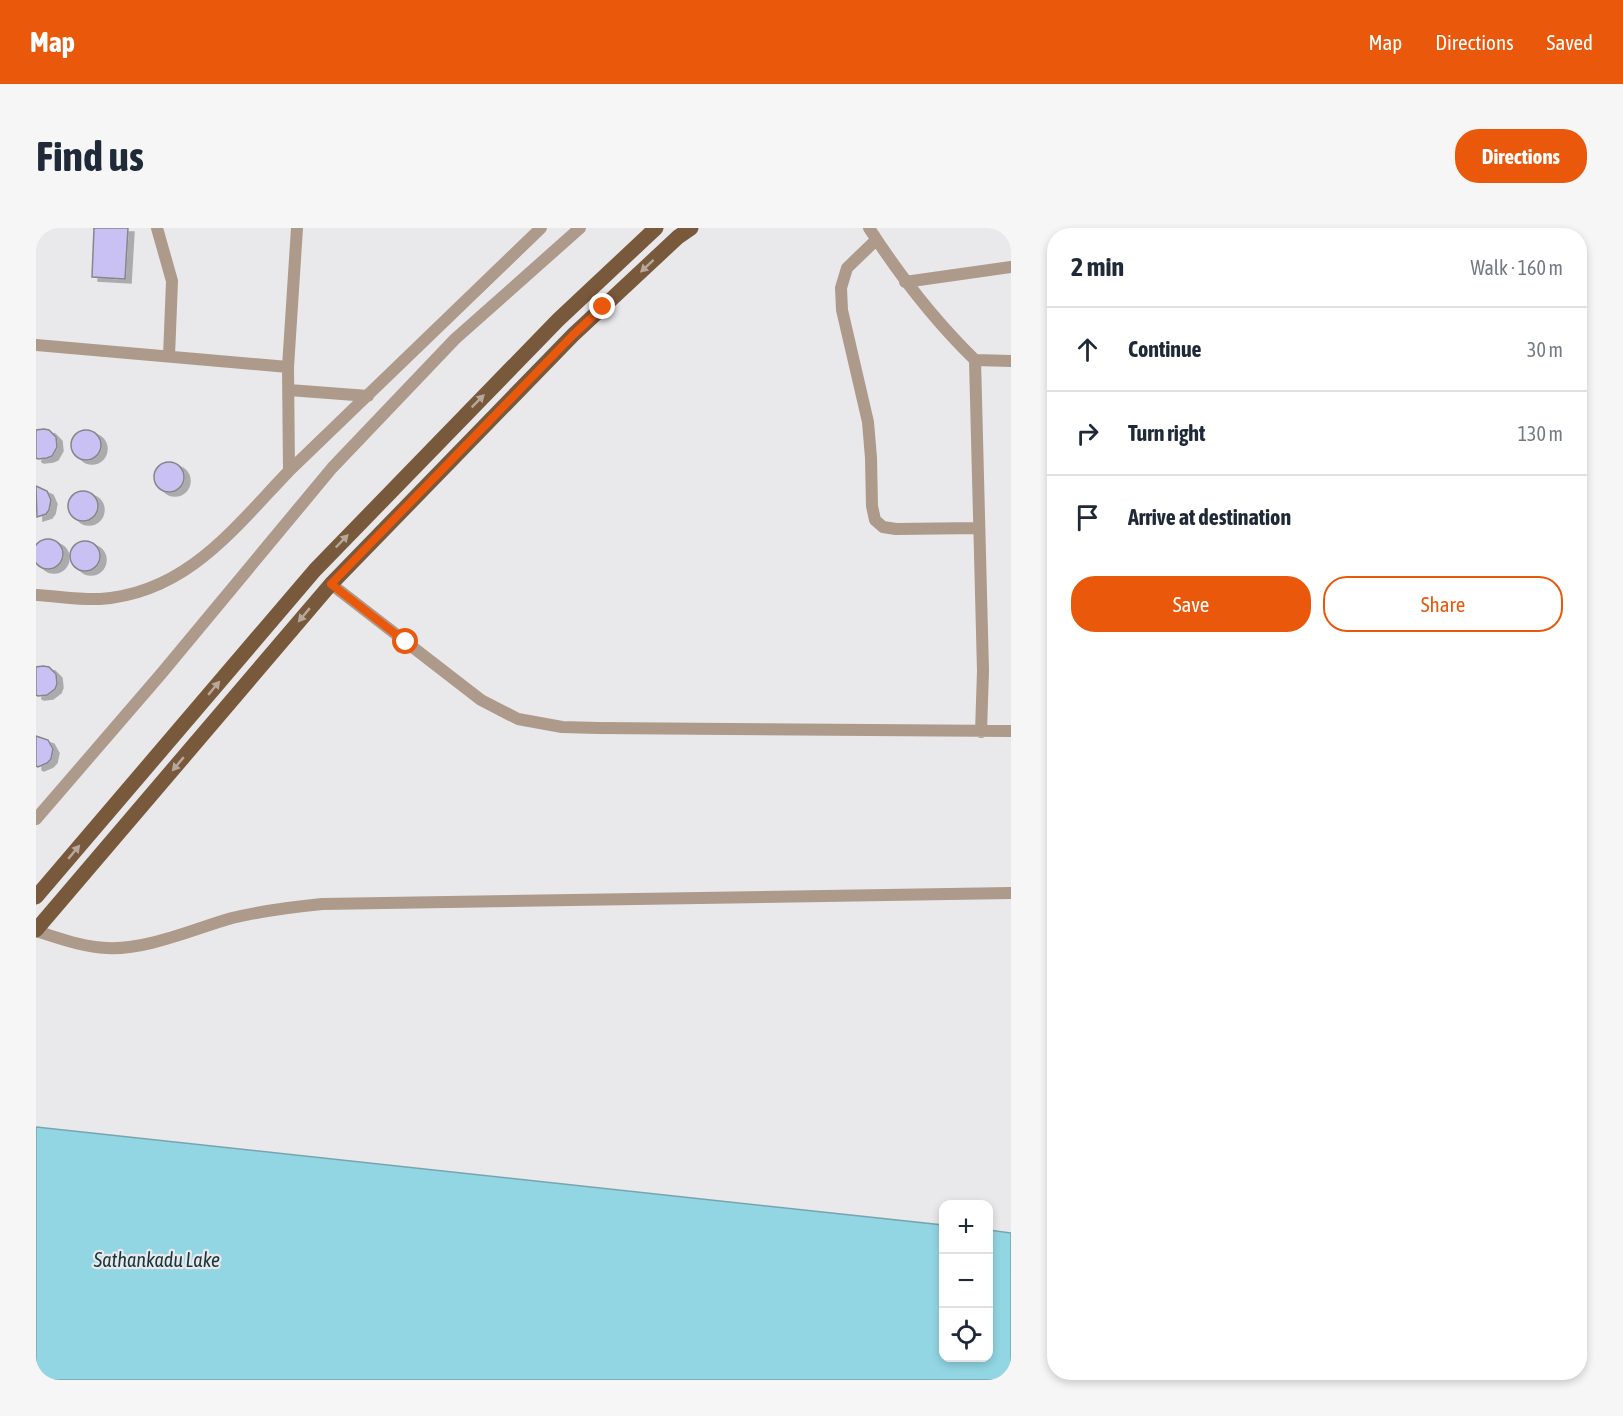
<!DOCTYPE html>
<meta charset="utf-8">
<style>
:root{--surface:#fff;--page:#f6f6f7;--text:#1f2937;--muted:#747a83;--line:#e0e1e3;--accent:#ea580c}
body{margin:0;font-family:"Asap Condensed",sans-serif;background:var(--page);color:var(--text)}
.controls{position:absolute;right:18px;bottom:18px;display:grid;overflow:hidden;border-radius:12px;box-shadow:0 3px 9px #0003}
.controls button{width:54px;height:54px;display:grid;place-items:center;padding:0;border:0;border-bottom:2px solid var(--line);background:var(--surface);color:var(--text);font:30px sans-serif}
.stop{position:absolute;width:18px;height:18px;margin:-14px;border:4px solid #ea580c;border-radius:50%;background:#fff}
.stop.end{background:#ea580c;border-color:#fff;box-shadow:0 2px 6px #0008}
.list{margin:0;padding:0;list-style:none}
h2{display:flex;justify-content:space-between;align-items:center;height:78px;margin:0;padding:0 24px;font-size:26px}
h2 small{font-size:20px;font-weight:400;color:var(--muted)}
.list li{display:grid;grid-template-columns:39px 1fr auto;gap:18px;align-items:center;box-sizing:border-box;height:84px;padding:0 24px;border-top:2px solid var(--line)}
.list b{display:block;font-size:22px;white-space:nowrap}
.list em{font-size:20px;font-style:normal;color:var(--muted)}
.actions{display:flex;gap:12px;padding:18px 24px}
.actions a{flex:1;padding:14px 0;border:2px solid var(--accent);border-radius:24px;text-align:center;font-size:21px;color:var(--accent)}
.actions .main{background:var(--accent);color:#fff}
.icon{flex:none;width:33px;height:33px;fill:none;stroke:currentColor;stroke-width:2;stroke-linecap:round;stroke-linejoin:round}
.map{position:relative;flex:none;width:975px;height:1152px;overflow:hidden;border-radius:24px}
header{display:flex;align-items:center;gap:36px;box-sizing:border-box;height:84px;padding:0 30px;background:var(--accent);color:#fff}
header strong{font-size:28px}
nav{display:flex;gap:33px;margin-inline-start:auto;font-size:21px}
.intro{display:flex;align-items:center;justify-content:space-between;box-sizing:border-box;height:144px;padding:0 36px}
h1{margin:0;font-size:42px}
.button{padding:15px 27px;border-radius:24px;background:var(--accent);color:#fff;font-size:21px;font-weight:700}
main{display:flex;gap:36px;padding:0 36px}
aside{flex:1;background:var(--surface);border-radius:24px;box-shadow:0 3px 9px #0003}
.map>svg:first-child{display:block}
.water{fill:#92d6e3;stroke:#76a5af;stroke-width:1.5}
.building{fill:#c9c1f3;stroke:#868689;stroke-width:1.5;filter:url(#shadow)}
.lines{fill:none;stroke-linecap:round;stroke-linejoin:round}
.service{stroke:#ad9a8a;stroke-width:12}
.primary{stroke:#79593c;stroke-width:15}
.oneway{fill:#b7a89c}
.route{stroke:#ea580c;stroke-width:8}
.labels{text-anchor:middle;stroke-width:4.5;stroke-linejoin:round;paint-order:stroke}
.water-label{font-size:20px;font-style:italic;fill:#15373d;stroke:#e9e8eb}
</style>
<header>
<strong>Map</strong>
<nav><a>Map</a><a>Directions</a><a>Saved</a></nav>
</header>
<div class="intro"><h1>Find us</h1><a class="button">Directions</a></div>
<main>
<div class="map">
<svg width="975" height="1152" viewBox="0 0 975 1152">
<defs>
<filter id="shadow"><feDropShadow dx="6" dy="4" stdDeviation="0" flood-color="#0004"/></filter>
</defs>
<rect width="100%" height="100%" fill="#e9e8eb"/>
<path class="water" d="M 0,899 L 907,997 L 908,1130 L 952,1130 L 953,1002 L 975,1005 L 975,1152 L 0,1152 Z"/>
<path class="building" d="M 58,0 L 92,0 L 89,51 L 56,49 Z
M 8,201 L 13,202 L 20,209 L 21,219 L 16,228 L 11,230 L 2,231 L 0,230 L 0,202 Z
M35 217a15 15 0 1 1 30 0a15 15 0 1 1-30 0Z
M118 249a15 15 0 1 1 30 0a15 15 0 1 1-30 0Z
M 0,258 L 11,263 L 15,272 L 13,282 L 10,286 L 1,289 Z
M32 278a15 15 0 1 1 30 0a15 15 0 1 1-30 0Z
M-3 326a15 15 0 1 1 30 0a15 15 0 1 1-30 0Z
M34 328a15 15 0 1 1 30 0a15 15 0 1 1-30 0Z
M 7,438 L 13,439 L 20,446 L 21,456 L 19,461 L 11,467 L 2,468 L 0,467 L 0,439 Z
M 0,508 L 12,512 L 17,521 L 15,531 L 11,535 L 2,539 L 0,538 Z"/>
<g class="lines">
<path class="service" d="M 121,0 L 136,53 L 133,128
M 833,0 C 864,48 898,92 939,132 L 947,443 L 945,504
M 840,12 L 811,40 L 805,60 L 806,82 L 832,194 L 835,230 L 836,278 L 839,292 L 847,299 L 860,301 L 943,300
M 869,54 L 975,39
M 0,117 L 252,139
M 939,132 L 975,133
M 253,162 L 332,168
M 253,243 L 505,0
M 295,356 L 445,472 L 482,491 L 526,499 L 562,500 L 975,503
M 0,367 C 21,368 43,372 64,371 C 151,365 198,300 253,243 L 252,139 L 261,0
M 0,591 L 125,446 L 296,240 L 419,111 L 544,0
M 0,703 C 23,710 46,719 71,720 C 111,722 157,701 196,690 C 226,683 255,679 286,676 L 975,665"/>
<path class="primary" d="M 0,669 L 279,342 L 522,92 L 620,0
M 0,702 L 295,356 L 537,107 L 642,9 L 655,0"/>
</g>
<defs><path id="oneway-solid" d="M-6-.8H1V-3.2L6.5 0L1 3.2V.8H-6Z" transform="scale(1.5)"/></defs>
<g class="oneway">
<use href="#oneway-solid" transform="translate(611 38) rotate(137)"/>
<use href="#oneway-solid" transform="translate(442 173) rotate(-45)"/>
<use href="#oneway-solid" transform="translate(306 313) rotate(-46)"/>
<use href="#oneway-solid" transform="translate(268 387) rotate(130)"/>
<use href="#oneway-solid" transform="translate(178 460) rotate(-50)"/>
<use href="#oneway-solid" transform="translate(142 536) rotate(130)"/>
<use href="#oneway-solid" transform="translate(38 624) rotate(-50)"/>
</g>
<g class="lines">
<path class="route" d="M 370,414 L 295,356 L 537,107 L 567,79"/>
</g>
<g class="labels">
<g class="water-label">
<text x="121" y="1039">Sathankadu Lake</text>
</g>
</g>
</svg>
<div class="controls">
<button>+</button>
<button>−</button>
<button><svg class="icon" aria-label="locate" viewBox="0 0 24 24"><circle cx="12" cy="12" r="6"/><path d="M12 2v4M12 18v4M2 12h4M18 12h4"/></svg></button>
</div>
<div class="stop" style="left:370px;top:414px"></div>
<div class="stop end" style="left:567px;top:79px"></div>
</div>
<aside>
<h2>2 min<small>Walk · 160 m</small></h2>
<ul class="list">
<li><svg class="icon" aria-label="ahead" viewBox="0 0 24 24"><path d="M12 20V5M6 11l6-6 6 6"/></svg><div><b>Continue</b></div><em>30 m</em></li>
<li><svg class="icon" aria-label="right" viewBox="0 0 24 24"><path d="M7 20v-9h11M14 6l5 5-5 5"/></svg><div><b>Turn right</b></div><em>130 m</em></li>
<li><svg class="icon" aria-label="arrive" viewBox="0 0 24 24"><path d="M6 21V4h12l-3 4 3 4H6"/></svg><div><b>Arrive at destination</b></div></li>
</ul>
<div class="actions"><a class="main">Save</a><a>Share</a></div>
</aside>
</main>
